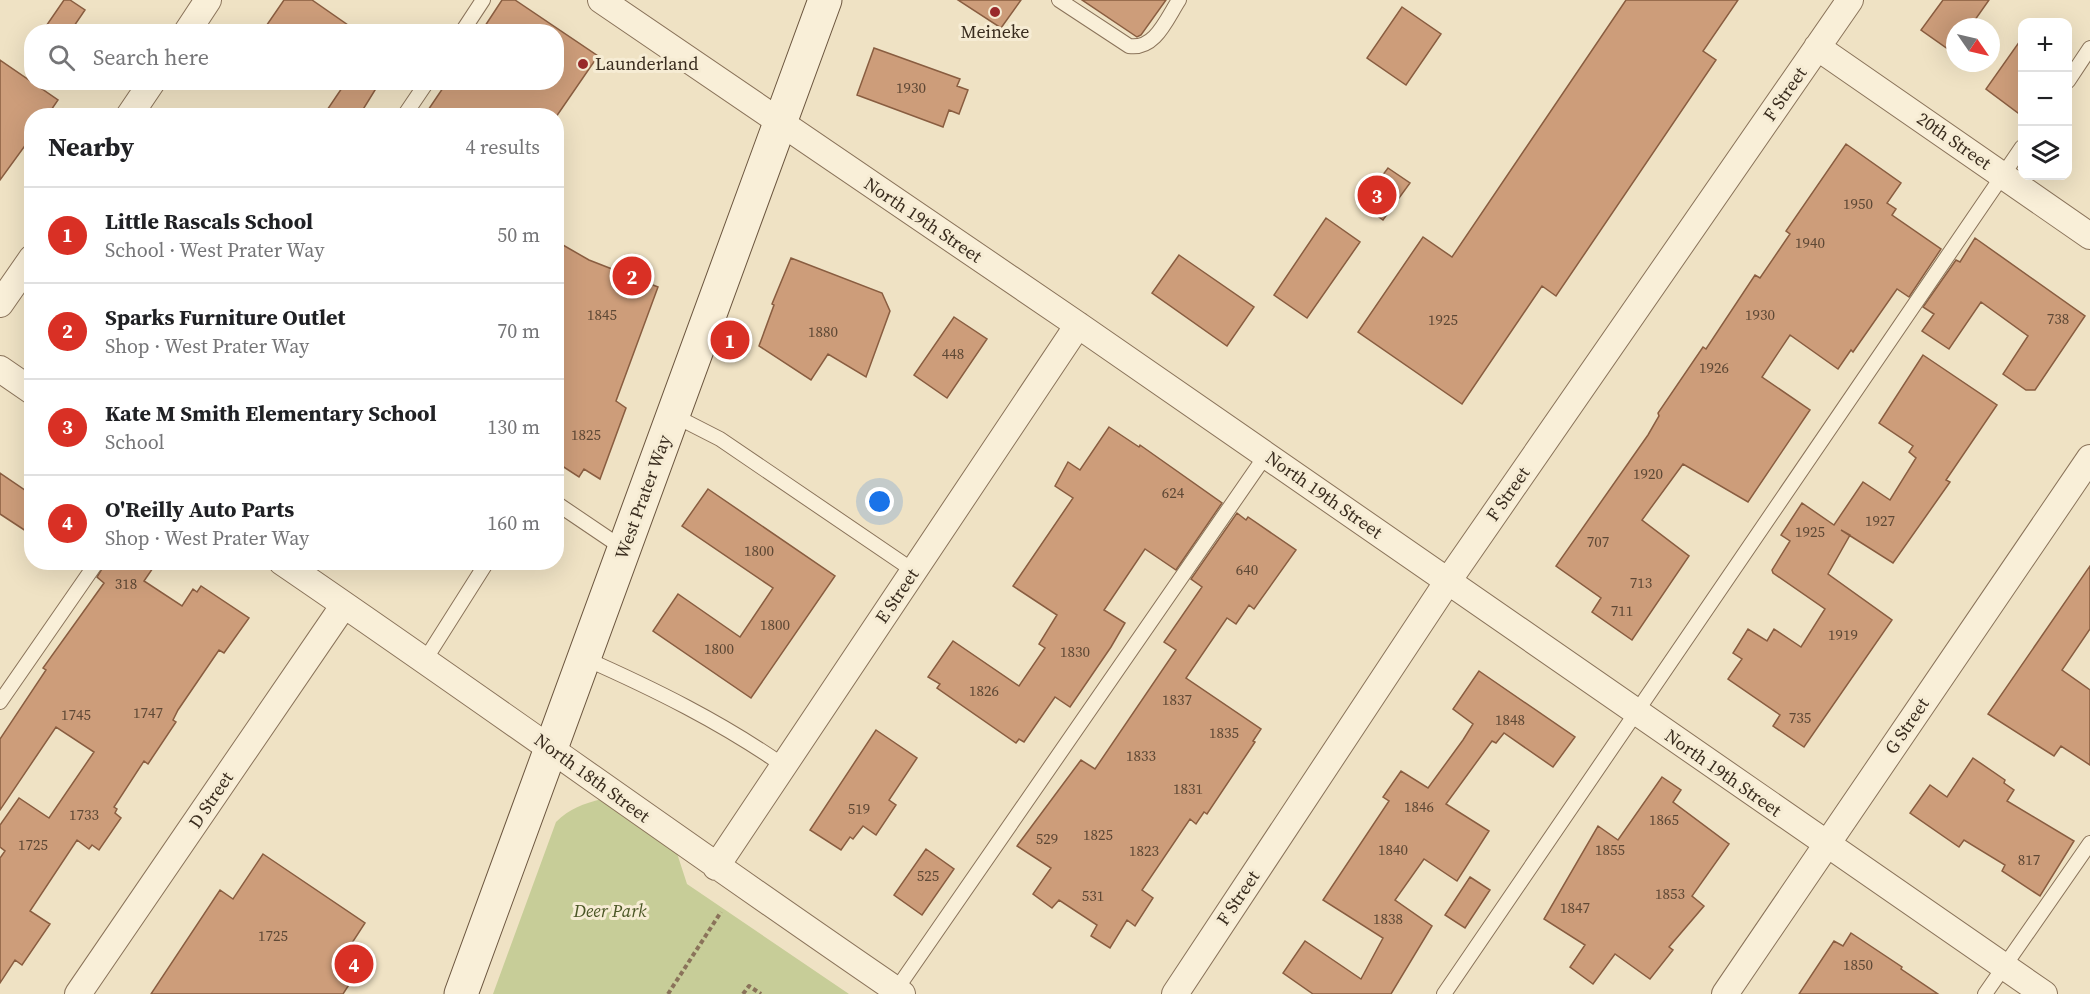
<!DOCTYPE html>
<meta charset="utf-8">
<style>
:root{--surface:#fff;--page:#f2f2f2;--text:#202124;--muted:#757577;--line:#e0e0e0;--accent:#d93025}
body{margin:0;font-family:"Source Serif 4",serif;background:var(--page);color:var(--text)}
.controls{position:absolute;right:18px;top:18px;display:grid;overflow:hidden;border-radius:12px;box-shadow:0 6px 24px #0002}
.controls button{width:54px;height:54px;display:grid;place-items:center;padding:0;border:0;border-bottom:2px solid var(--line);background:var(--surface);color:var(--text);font:30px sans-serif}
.compass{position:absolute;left:1946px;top:18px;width:54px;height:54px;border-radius:50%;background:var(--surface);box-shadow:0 6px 24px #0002;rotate:124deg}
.you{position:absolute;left:880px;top:502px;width:21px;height:21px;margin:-15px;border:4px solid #fff;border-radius:50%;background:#1a73e8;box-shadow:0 0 0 9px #1a73e833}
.badge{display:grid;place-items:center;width:39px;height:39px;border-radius:50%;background:var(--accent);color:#fff;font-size:20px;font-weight:700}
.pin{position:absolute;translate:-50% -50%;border:3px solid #fff;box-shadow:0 2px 6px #0006}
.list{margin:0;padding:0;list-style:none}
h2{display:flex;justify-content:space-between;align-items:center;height:78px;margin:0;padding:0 24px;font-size:26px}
h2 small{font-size:20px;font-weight:400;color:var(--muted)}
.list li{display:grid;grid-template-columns:39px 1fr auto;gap:18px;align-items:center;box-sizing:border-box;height:96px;padding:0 24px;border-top:2px solid var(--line)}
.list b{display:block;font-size:22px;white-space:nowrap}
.list p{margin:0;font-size:20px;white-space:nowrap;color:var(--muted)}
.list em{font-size:20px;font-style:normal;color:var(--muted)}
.icon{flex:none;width:33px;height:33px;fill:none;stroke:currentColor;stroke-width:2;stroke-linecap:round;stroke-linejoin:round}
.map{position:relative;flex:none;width:2090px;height:994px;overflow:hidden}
.search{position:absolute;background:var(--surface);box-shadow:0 6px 24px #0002;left:24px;top:24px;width:540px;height:66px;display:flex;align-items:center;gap:15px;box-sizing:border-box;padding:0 21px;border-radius:24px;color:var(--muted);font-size:22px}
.panel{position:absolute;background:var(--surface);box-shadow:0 6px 24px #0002;left:24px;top:108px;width:540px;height:462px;border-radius:24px}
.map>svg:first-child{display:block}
.park{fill:#c7cd98}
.building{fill:#cd9d7a;stroke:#895d40;stroke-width:1.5}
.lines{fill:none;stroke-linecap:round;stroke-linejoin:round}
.service-casing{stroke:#8a735a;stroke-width:16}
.minor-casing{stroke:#8a735a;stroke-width:28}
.secondary-casing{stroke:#6b553e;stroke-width:35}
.path{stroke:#8a735a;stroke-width:4;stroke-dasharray:4.5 3;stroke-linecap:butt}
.service{stroke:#f9efd8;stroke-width:14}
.minor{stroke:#f9efd8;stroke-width:26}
.secondary{stroke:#f9efd8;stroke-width:33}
.poi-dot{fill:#992a2b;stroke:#f6ecd4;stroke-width:2}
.labels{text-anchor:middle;stroke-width:6;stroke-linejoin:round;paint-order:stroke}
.number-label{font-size:15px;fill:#5e4835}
.poi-label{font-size:18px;fill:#392c1e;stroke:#f6ecd4}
.street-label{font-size:18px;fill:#392c1e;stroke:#f6ecd4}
.park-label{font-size:18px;font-style:italic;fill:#4a5625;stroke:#f6ecd4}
</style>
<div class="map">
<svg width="2090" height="994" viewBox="0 0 2090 994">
<rect width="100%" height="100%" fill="#efe2c4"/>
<path class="park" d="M 602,799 L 674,844 L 687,884 L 849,994 L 493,994 L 556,822 C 570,808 583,804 602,799 Z"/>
<path class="building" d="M 64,0 L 70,0 L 85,10 L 70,32 L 42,32 Z
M 284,0 L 312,0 L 358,32 L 262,32 Z
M 502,0 L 515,0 L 598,56 L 556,117 L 424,116 L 447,82 L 556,82 L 556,32 L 481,32 Z
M 958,0 L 1021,0 L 1001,28 Z
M 1082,0 L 1166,0 L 1141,35 L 1137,37 Z
M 1626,0 L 1738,0 L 1703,51 L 1716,60 L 1556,296 L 1542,286 L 1462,404 L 1358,332 L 1423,237 L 1452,257 Z
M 1943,0 L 1989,0 L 1970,27 L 1955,27 L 1955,54 L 1921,30 Z
M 1402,7 L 1441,34 L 1406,85 L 1367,58 Z
M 2022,38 L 2022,116 L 1986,89 Z
M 874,48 L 960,79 L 957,86 L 968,90 L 959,114 L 949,110 L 943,127 L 857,95 Z
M 0,60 L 58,100 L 47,116 L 32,116 L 32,136 L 0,180 Z
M 346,82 L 380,82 L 359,116 L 323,116 Z
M 1846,144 L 1901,183 L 1887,203 L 1896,209 L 1892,215 L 1941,249 L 1909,297 L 1897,289 L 1853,352 L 1851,350 L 1838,369 L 1790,335 L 1762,377 L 1810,410 L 1748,502 L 1683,464 L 1642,520 L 1689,556 L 1632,640 L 1592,612 L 1601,598 L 1556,566 L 1648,435 L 1659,416 L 1658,413 L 1703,347 L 1706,349 L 1755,275 L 1760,278 L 1790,234 L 1786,231 Z
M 1388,168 L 1410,183 L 1383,220 L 1361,204 Z
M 1326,218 L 1360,242 L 1307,318 L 1274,295 Z
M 1975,238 L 2085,316 L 2035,390 L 2026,390 L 2003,374 L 2028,336 L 1981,302 L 1949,349 L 1922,331 L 1934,314 L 1923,307 L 1956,260 L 1960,262 Z
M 556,241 L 589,260 L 658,287 L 616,401 L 626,408 L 600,479 L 584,469 L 579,477 L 556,462 Z
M 1179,255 L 1254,307 L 1227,346 L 1152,293 Z
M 791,258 L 882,293 L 890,311 L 866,377 L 828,354 L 811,380 L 759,346 L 774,305 L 772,304 Z
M 954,317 L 987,339 L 947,398 L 914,375 Z
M 1923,355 L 1997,405 L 1946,480 L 1950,482 L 1893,563 L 1841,530 L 1850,535 L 1828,574 L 1892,620 L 1804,747 L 1773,726 L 1780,715 L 1728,679 L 1742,659 L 1733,653 L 1748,629 L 1767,641 L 1774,629 L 1801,647 L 1825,609 L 1773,573 L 1772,570 L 1790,541 L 1781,535 L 1802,503 L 1834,525 L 1863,482 L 1890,500 L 1916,458 L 1909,452 L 1913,446 L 1879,423 Z
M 1109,427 L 1139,447 L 1140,445 L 1222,503 L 1176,570 L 1145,549 L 1104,610 L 1125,623 L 1111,647 L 1070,707 L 1055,697 L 1024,742 L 1019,739 L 1016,743 L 937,688 L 940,684 L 928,677 L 953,641 L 1019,686 L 1045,648 L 1039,644 L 1057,615 L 1013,586 L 1073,498 L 1055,486 L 1068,462 L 1080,470 Z
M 0,473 L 32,495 L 32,535 L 0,514 Z
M 708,489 L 835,576 L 751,698 L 653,631 L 678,594 L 740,637 L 773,588 L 682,526 Z
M 1237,513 L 1246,520 L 1248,517 L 1296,550 L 1254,609 L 1249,605 L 1236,624 L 1227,618 L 1186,678 L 1261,729 L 1253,741 L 1255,742 L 1207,814 L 1204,812 L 1196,824 L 1190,819 L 1142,890 L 1153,898 L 1135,926 L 1127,920 L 1110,948 L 1091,936 L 1097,925 L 1059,900 L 1052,908 L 1033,894 L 1051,868 L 1017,846 L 1081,760 L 1095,769 L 1176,650 L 1164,642 L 1202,587 L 1191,579 Z
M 106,562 L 157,562 L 144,581 L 182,606 L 193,589 L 197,592 L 201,586 L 249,618 L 224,653 L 219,650 L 178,710 L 173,720 L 176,722 L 148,764 L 144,761 L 114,807 L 117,809 L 115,813 L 121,818 L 99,850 L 92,845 L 89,849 L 77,840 L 30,911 L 50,924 L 22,965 L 15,960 L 0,983 L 0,858 L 5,851 L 0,847 L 0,825 L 19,798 L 49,818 L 94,752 L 56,727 L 0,810 L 0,739 L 46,670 L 43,668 L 104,583 L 97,577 Z
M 2090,566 L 2090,629 L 2062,670 L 2090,690 L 2090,765 L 2061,746 L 2054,756 L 1988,714 Z
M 1479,671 L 1575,737 L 1553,767 L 1504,733 L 1496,743 L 1492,741 L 1446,804 L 1489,831 L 1457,881 L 1424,859 L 1395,900 L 1432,926 L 1391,994 L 1313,994 L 1283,973 L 1305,941 L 1361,979 L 1383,938 L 1323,900 L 1389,801 L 1383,797 L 1401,771 L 1428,788 L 1463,740 L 1473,724 L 1453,709 Z
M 876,730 L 917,758 L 889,800 L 896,805 L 876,835 L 863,826 L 853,839 L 850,837 L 841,850 L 810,830 Z
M 1973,758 L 2005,780 L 2004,783 L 2014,790 L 2007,801 L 2074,841 L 2040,896 L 2002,871 L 2005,865 L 1964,840 L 1959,847 L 1910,813 L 1930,785 L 1947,797 Z
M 1662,777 L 1681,790 L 1673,802 L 1729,844 L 1692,896 L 1704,906 L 1669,947 L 1673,950 L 1650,979 L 1615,954 L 1593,984 L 1570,967 L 1585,945 L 1544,919 L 1598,826 L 1618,840 Z
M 926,849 L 954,869 L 922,915 L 894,895 Z
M 263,854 L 365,923 L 348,949 L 365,960 L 343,994 L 151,994 L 220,890 L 233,899 Z
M 1470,877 L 1490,890 L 1465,928 L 1445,915 Z
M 1851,933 L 1902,967 L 1901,969 L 1938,994 L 1799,994 L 1834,941 L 1843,946 Z"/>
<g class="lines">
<defs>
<path id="service" d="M 1059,0 L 1129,46 C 1155,50 1166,20 1179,0
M 462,32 L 483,0
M 2068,81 L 2090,48
M 404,116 L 427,82
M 673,415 L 720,439 L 914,571
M 556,503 L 624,549
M 584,658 C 654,689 721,722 784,766
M 425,660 L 487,562
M 0,702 L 97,562
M 896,990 L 1266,455
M 1444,994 L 2022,147
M 1985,994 L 2090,843"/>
<path id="minor" d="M 601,0 L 1078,325 L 2044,994
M 187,32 L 208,0
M 1817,47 L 2090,236
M 129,116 L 152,82
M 0,304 L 32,258
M 0,369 L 32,391
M 282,562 C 490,704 694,852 902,994
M 716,867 L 1078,325
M 78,994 L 344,605
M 1175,994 L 1448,581 L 1850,0
M 1725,994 L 2090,458"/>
<path id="secondary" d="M 461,994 L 825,0"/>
</defs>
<use href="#service" class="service-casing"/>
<use href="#minor" class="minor-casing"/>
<use href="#secondary" class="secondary-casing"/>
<path class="path" d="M 668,994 L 721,912
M 743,994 L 749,986 L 761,994"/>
<use href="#service" class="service"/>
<use href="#minor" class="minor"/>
<use href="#secondary" class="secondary"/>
</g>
<g class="poi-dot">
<circle cx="995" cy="12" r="6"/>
<circle cx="583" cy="64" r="6"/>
</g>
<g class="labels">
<g class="number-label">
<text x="911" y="93">1930</text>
<text x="1858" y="209">1950</text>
<text x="1810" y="248">1940</text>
<text x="602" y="320">1845</text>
<text x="1760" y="320">1930</text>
<text x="2058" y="324">738</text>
<text x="1443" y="325">1925</text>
<text x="823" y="337">1880</text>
<text x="953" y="359">448</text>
<text x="1714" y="373">1926</text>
<text x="586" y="440">1825</text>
<text x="1648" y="479">1920</text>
<text x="1173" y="498">624</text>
<text x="1880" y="526">1927</text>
<text x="1810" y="537">1925</text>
<text x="1598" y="547">707</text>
<text x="759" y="556">1800</text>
<text x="1247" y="575">640</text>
<text x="1641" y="588">713</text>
<text x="126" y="589">318</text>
<text x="1622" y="616">711</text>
<text x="775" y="630">1800</text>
<text x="1843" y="640">1919</text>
<text x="719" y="654">1800</text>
<text x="1075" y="657">1830</text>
<text x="984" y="696">1826</text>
<text x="1177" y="705">1837</text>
<text x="148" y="718">1747</text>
<text x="76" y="720">1745</text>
<text x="1800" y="723">735</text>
<text x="1510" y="725">1848</text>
<text x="1224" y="738">1835</text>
<text x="1141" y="761">1833</text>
<text x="1188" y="794">1831</text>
<text x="1419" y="812">1846</text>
<text x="859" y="814">519</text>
<text x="84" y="820">1733</text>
<text x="1664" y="825">1865</text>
<text x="1098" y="840">1825</text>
<text x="1047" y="844">529</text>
<text x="33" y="850">1725</text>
<text x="1393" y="855">1840</text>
<text x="1610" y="855">1855</text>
<text x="1144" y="856">1823</text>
<text x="2029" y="865">817</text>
<text x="928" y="881">525</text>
<text x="1670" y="899">1853</text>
<text x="1093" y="901">531</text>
<text x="1575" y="913">1847</text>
<text x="1388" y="924">1838</text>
<text x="273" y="941">1725</text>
<text x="1858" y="970">1850</text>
</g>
<g class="poi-label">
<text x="995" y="38">Meineke</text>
<text x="595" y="70" text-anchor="start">Launderland</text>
</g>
<g class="street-label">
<text transform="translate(1785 94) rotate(-55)" y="6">F Street</text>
<text transform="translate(1954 141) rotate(35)" y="6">20th Street</text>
<text transform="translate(923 220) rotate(34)" y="6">North 19th Street</text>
<text transform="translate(1508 494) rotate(-55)" y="6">F Street</text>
<text transform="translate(1324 495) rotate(35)" y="6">North 19th Street</text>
<text transform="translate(643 497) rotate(-70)" y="6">West Prater Way</text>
<text transform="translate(897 596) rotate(-56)" y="6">E Street</text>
<text transform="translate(1907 726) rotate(-56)" y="6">G Street</text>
<text transform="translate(1723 773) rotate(35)" y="6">North 19th Street</text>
<text transform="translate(592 778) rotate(36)" y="6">North 18th Street</text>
<text transform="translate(211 800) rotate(-56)" y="6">D Street</text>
<text transform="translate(1238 898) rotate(-56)" y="6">F Street</text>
</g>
<g class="park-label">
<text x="610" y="917">Deer Park</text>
</g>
</g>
</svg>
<div class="controls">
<button>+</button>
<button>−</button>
<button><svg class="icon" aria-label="layers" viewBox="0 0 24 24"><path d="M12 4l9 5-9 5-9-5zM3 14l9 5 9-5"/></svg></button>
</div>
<svg class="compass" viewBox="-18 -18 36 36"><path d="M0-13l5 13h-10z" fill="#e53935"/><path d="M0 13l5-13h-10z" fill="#757577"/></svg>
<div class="you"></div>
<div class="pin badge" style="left:730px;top:340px">1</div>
<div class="pin badge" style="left:632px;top:276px">2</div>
<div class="pin badge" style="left:1377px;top:195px">3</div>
<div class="pin badge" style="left:354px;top:964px">4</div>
<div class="search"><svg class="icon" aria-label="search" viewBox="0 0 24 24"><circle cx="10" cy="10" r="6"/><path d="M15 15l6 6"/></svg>Search here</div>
<section class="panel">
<h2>Nearby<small>4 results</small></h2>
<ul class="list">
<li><span class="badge">1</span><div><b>Little Rascals School</b><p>School · West Prater Way</p></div><em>50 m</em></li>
<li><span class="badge">2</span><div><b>Sparks Furniture Outlet</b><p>Shop · West Prater Way</p></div><em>70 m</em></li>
<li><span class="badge">3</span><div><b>Kate M Smith Elementary School</b><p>School</p></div><em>130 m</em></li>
<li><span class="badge">4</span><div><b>O'Reilly Auto Parts</b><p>Shop · West Prater Way</p></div><em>160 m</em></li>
</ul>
</section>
</div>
